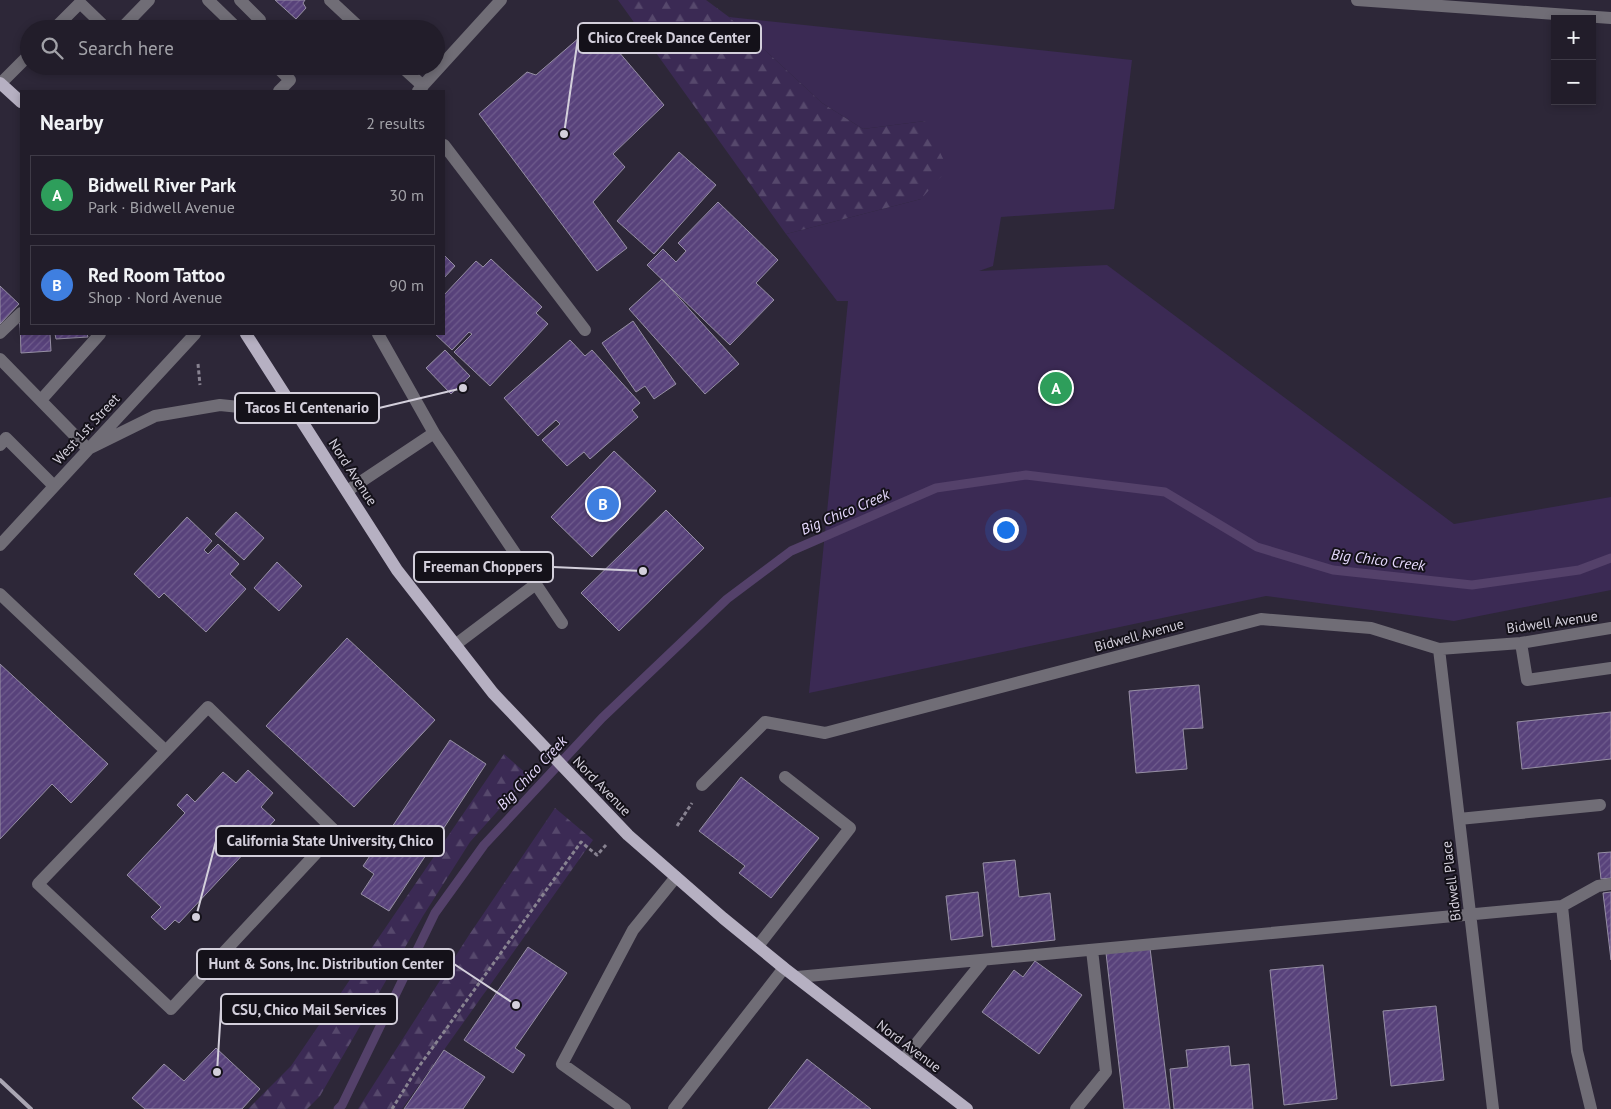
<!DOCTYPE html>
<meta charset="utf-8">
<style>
:root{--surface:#221d2a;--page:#2e2a36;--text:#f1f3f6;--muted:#a2a2a8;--line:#3f3b47;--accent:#d93025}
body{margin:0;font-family:"PT Sans",sans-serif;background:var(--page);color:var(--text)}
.controls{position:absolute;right:15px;top:15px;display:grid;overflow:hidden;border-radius:0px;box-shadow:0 2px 8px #0003}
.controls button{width:45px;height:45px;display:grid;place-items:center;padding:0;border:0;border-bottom:1px solid var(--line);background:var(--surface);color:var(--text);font:25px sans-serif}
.you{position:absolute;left:1005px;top:529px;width:18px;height:18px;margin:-12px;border:4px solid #fff;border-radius:50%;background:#1a73e8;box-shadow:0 0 0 8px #1a73e833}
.badge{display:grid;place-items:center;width:32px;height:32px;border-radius:50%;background:var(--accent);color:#fff;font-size:16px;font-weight:700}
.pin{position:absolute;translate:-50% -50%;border:2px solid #fff;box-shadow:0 1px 5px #0006}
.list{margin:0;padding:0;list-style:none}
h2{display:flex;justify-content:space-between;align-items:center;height:65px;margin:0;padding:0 20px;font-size:21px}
h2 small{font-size:16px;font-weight:400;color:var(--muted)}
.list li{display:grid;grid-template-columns:32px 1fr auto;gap:15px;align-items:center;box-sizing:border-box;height:80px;margin:0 10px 10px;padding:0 10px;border:1px solid var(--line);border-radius:0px}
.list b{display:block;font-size:19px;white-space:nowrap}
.list p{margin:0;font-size:16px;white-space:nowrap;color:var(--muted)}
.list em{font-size:16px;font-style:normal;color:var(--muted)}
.icon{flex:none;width:28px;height:28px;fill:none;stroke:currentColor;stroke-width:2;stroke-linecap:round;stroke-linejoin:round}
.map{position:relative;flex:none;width:1611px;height:1109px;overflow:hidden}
.search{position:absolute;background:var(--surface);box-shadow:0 2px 8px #0003;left:20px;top:20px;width:425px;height:55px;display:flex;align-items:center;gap:12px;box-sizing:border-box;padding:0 18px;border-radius:28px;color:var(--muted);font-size:19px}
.panel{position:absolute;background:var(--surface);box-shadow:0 2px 8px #0003;left:20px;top:90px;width:425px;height:245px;border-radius:0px}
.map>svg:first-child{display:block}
.green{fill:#3b2a54}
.forest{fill:url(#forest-firs)}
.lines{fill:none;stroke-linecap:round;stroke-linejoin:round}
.stream{stroke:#54416a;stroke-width:9}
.building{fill:url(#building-hatch);stroke:#968fa4}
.path{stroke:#888391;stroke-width:3;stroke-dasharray:4 2.5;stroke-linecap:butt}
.minor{stroke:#706d76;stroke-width:12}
.major{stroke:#b6b0c2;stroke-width:12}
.rail{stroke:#aaa6b3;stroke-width:4}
.labels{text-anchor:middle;stroke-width:4;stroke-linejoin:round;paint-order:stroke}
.street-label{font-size:14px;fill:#d3cfdb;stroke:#141119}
.water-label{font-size:15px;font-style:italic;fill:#e6d9fd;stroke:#141119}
.leader{fill:none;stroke:#d3cfdb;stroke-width:2}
.callout-dot{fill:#d3cfdb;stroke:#141119;stroke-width:2}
.callout{fill:#141119;stroke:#d3cfdb;stroke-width:2}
.callout-label{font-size:15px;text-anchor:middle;font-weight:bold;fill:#d3cfdb}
</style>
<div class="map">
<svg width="1611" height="1109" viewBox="0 0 1611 1109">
<defs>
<pattern id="forest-firs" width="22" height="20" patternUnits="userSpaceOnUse" patternTransform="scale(1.25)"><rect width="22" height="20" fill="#3b2a54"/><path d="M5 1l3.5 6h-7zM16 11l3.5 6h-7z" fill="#56486c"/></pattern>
<pattern id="building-hatch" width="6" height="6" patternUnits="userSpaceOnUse" patternTransform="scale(1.25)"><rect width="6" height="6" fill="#58427b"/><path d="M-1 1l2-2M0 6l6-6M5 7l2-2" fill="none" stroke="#6f5c8d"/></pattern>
</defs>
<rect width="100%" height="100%" fill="#2d2738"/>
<path class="green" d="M 729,17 L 1132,60 L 1114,209 L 1001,217 L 993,266 L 979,271 L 1107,265 L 1454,524 L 1611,497 L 1611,590 L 1454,621 L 1266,596 L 809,693 L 848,301 L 837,301 L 786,234 L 921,199 L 925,121 L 863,129 L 822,103 Z"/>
<path class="forest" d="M 618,0 L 706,0 L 729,17 L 822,103 L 863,129 L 925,121 L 948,169 L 921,199 L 786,234 Z
M 504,754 L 529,776 L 470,842 L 423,916 L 320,1096 L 307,1109 L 248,1109 L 291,1066 Z
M 555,808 L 593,840 L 402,1109 L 358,1109 L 469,935 Z"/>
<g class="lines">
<path class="stream" d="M 338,1109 L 342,1105 L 435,913 L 484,845 L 602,718 L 727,599 L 791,551 L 936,488 L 1026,475 L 1165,492 L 1257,547 L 1333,570 L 1472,585 L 1579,570 L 1611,558"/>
</g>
<path class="building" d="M 275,0 L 305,0 L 303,3 L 306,8 L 296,19 Z
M 595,24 L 664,105 L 613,154 L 625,167 L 593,202 L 627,248 L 597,271 L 479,114 L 527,72 L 536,75 Z
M 679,152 L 716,185 L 654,254 L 617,221 Z
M 718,202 L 778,260 L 756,283 L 774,300 L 730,345 L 647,265 L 663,249 L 676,262 L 686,251 L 678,243 Z
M 444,255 L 455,266 L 444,278 Z
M 491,259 L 542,307 L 536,313 L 548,324 L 490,386 L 454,352 L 472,334 L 469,332 L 452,350 L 435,334 L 444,334 L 444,295 L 476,261 L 483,267 Z
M 662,279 L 739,364 L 705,394 L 629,309 Z
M 0,286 L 19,304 L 0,324 Z
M 633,321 L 676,384 L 654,399 L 645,386 L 636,392 L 602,343 Z
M 20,323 L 21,334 L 50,334 L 51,351 L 21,353 Z
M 55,334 L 87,334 L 88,337 L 56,339 Z
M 570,340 L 585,356 L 592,350 L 640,403 L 632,410 L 638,417 L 590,459 L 584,452 L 567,466 L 542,440 L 560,424 L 556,420 L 538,436 L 504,398 Z
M 445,350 L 470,376 L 451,394 L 426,368 Z
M 614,451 L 656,491 L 592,557 L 551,517 Z
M 666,510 L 704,548 L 619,631 L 581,593 Z
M 236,512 L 264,538 L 244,560 L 215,534 Z
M 187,517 L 212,541 L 204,550 L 208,554 L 218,544 L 239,564 L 230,574 L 246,589 L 206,632 L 164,593 L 159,598 L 134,574 Z
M 277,562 L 302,586 L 279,611 L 254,588 Z
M 347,638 L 435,720 L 354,807 L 266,726 Z
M 0,664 L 108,764 L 71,803 L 52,784 L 0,839 Z
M 1199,685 L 1203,728 L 1183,729 L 1187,769 L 1136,773 L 1129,691 Z
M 1611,712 L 1611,759 L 1522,769 L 1517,722 Z
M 450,740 L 486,764 L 389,911 L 361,894 L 374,874 L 363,866 L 376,847 L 378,848 Z
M 248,770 L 273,793 L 261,807 L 275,820 L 179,923 L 175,920 L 165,930 L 151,917 L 161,907 L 127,875 L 185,813 L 177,805 L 187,794 L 195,802 L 223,772 L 236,783 Z
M 741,777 L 819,838 L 771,898 L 739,873 L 745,866 L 699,831 Z
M 1611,852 L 1611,878 L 1601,879 L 1598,853 Z
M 1015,860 L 1019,897 L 1050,893 L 1055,940 L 992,947 L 983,863 Z
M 978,892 L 983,936 L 951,940 L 946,896 Z
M 1611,892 L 1611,960 L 1603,893 Z
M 528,947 L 567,973 L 515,1048 L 525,1055 L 513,1073 L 464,1040 Z
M 1150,948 L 1170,1109 L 1124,1109 L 1106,953 Z
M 1035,961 L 1082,995 L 1039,1054 L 982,1012 L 1014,970 L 1023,977 Z
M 1323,965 L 1337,1099 L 1284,1105 L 1270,970 Z
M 1436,1006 L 1444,1080 L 1391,1086 L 1383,1011 Z
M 1229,1046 L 1231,1066 L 1249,1064 L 1253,1109 L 1174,1109 L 1170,1069 L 1188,1067 L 1186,1050 Z
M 216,1048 L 260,1089 L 242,1109 L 145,1109 L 132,1098 L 164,1064 L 184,1081 Z
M 444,1050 L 485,1077 L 463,1109 L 404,1109 Z
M 807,1059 L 871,1109 L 768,1109 Z"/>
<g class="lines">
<path class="path" d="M 198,364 L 200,385
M 677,826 L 692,803
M 392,1109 L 415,1072 L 581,842 L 597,855 L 606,845"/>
<path class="minor" d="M 208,0 L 238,29
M 240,0 L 260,20 L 251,29
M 330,0 L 361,29
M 1357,0 L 1611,18
M 54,29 L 80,3 L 107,29
M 121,29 L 149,0
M 276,66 L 290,80 L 279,91
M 401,66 L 423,86
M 0,84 L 29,55
M 418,91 L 501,0
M 444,145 L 585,330
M 0,333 L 21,313
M 378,334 L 434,433
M 0,359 L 88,449 L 155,416 L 220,405 L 297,413
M 41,400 L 100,334
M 0,445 L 6,438 L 54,486
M 347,491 L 434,433 L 562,623
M 0,545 L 195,334
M 0,594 L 166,751
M 1521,643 L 1527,680 L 1611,668
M 455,645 L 536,584
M 1439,649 L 1493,1109
M 208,707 L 336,832 L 171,1009 L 38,884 Z
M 702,785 L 765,722 L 825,733 L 1261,619 L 1371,628 L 1439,649 L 1521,643 L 1611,628
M 1459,819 L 1600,805
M 1562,906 L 1598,886 L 1611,884
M 758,946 L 850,828 L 785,777
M 797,977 L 1562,906 L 1577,1051 L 1591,1109
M 903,1060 L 984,960
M 625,1109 L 562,1064 L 633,930 L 676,877
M 674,1109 L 784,968
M 1076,1109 L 1106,1072 L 1092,950"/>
<path class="major" d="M 0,83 L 21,102
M 246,334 L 397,570 L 493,693 L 628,835 L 723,918 L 784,968 L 967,1109"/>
<path class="rail" d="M 0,1080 L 31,1109"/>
</g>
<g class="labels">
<g class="street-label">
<text transform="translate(86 429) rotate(-47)" y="5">West 1st Street</text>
<text transform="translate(353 472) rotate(57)" y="5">Nord Avenue</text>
<text transform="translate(1552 622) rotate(-8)" y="5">Bidwell Avenue</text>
<text transform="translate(1139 635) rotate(-15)" y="5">Bidwell Avenue</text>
<text transform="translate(602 786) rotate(46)" y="5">Nord Avenue</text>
<text transform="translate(1451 881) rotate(-97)" y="5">Bidwell Place</text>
<text transform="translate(909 1046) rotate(37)" y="5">Nord Avenue</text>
</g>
<g class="water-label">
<text transform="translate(845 512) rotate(-23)" y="5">Big Chico Creek</text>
<text transform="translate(1378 560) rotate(7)" y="5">Big Chico Creek</text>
<text transform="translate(532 773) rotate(-47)" y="5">Big Chico Creek</text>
</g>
</g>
<path class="leader" d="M564 134L578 38M463 388L379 408M643 571L553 567M196 917L216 841M516 1005L454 964M217 1072L221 1009"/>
<g class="callout-dot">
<circle cx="564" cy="134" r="5"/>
<circle cx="463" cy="388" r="5"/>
<circle cx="643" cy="571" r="5"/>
<circle cx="196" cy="917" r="5"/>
<circle cx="516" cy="1005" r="5"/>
<circle cx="217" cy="1072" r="5"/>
</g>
<g class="callout">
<rect x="578" y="23" width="183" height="30" rx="5"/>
<rect x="235" y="393" width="144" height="30" rx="5"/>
<rect x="414" y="552" width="139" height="30" rx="5"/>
<rect x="216" y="826" width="228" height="30" rx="5"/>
<rect x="197" y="949" width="257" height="30" rx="5"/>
<rect x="221" y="994" width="176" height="30" rx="5"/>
</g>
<g class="callout-label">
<text x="669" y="43">Chico Creek Dance Center</text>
<text x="307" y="413">Tacos El Centenario</text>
<text x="483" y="572">Freeman Choppers</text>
<text x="330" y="846">California State University, Chico</text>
<text x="326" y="969">Hunt &amp; Sons, Inc. Distribution Center</text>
<text x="309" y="1015">CSU, Chico Mail Services</text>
</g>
</svg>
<div class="controls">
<button>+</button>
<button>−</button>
</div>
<div class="you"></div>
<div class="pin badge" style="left:1056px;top:388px;background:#2e9e5b">A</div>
<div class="pin badge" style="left:603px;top:504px;background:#3f7fe0">B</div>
<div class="search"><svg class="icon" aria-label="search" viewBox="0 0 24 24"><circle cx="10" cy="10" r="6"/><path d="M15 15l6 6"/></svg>Search here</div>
<section class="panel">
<h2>Nearby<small>2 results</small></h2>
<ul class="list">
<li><span class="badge" style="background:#2e9e5b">A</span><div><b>Bidwell River Park</b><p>Park · Bidwell Avenue</p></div><em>30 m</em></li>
<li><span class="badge" style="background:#3f7fe0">B</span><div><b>Red Room Tattoo</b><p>Shop · Nord Avenue</p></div><em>90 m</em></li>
</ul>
</section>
</div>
